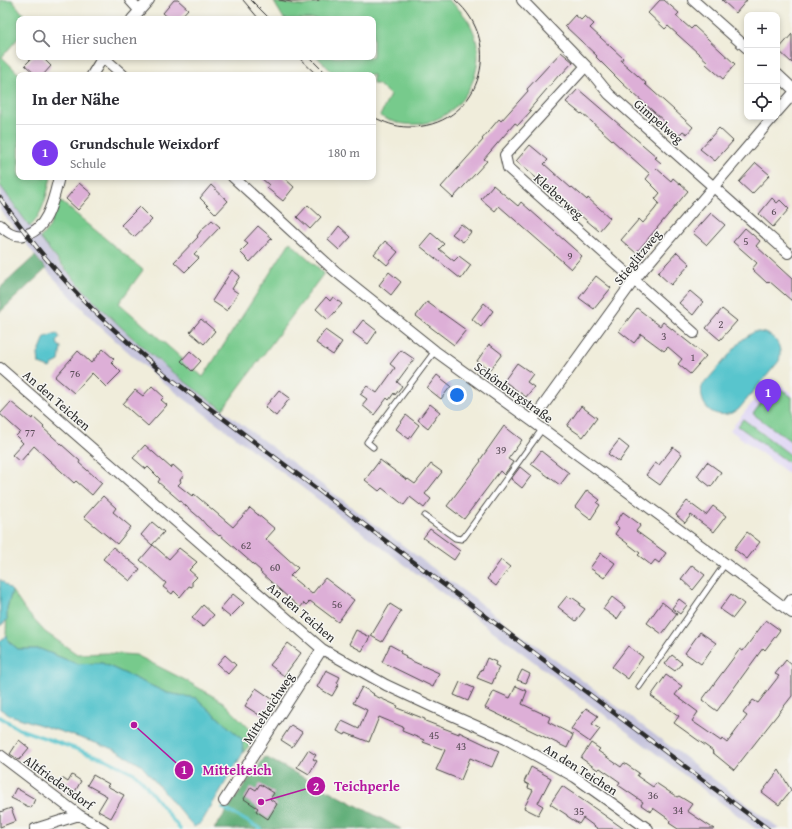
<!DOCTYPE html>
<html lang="de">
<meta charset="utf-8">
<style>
:root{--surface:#fff;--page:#f2f2f3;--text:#2b2b33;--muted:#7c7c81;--line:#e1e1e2;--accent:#7c3aed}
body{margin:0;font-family:"Gentium Book Plus",serif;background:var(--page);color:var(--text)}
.controls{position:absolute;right:12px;top:12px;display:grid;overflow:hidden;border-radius:8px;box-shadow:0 2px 6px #0003}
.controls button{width:36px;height:36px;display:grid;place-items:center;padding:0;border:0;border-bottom:1px solid var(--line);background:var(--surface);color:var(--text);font:20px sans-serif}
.you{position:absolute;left:457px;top:395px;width:14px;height:14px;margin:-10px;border:3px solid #fff;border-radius:50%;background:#1a73e8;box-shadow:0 0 0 6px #1a73e833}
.badge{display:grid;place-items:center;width:26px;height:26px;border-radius:50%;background:var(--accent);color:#fff;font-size:13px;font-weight:700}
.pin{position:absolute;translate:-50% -33px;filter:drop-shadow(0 1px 2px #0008)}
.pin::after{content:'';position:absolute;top:21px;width:14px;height:12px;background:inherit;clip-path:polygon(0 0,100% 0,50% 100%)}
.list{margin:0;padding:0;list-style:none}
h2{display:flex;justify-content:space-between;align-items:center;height:52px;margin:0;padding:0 16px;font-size:17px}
h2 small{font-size:13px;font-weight:400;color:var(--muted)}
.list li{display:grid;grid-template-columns:26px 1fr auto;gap:12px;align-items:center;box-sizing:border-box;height:56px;padding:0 16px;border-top:1px solid var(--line)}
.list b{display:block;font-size:15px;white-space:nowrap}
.list p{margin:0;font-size:13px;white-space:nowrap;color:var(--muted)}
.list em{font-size:13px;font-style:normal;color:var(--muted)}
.icon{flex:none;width:22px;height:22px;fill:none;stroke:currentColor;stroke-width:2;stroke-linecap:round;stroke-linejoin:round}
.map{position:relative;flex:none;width:792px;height:829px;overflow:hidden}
.search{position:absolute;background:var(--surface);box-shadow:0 2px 6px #0003;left:16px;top:16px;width:360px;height:44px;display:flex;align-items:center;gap:10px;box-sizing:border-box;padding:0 14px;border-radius:8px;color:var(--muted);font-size:15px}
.panel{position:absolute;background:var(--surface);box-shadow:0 2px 6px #0003;left:16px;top:72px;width:360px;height:108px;border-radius:8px}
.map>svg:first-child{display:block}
.built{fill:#dfd5f5}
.industrial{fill:#c3c1db}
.green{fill:#77ca8c;stroke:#517a5c}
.forest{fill:#61ae78;stroke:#466c52}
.water{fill:#58c5cd;stroke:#42787c}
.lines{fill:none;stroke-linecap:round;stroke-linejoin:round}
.stream{stroke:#58c5cd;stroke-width:3.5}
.building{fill:#ddafd7}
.service-casing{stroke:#494845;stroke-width:7}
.minor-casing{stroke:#494845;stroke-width:12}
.service{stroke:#fff;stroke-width:5}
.minor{stroke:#fff;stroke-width:10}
.tram{stroke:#2b2b2b;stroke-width:1}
.rail-casing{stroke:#2b2b2b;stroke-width:4.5}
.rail{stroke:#f6f6f2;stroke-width:3;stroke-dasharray:9;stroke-linecap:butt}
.labels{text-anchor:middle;stroke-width:3;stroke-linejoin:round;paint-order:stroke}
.number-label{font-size:11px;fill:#584c56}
.street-label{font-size:13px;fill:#2b2b2b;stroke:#f6f6f2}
.leader{fill:none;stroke:#b5179e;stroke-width:1.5}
.callout-dot{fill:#b5179e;stroke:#f6f6f2;stroke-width:1.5}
.mark-label{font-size:12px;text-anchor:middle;font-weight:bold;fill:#fff}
.callout-label{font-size:14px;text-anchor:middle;font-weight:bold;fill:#b5179e;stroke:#f6f6f2;stroke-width:3;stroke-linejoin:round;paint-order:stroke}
</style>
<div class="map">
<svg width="792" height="829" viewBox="0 0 792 829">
<rect width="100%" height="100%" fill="#f6f6f2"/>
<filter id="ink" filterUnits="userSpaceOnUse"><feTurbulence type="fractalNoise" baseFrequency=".025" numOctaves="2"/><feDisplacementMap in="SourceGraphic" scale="8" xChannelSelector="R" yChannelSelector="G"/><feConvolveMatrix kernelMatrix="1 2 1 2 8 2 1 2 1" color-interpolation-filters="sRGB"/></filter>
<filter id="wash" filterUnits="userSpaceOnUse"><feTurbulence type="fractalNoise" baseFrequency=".012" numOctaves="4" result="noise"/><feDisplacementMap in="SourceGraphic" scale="16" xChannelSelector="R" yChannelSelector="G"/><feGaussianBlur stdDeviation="0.9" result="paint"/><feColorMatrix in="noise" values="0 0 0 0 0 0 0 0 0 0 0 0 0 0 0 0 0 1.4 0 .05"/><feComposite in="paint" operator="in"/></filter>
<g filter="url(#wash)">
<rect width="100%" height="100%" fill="#f0eddb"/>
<path class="built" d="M 772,379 L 792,393 L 792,476 L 730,430 Z"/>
<path class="industrial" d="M 0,185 L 60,264 L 80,286 L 132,338 L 171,371 L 780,829 L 756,829 L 162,382 L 98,325 L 49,273 L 0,210 Z"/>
<path class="green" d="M 0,0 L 12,0 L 27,19 L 19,19 L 19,37 L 2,57 L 20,75 L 19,177 L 51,177 C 47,194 43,214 30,227 L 0,185 Z
M 333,0 L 448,0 C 518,50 453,155 380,116 L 390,95 L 378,84 L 373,84 L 373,75 L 347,75 L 342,71 L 339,75 L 335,75 L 317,57 L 373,57 L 373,19 L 284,19 L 274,2 L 303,6 Z
M 58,199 L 143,270 L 119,303 L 203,377 L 290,242 L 324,273 L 223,409 C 205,397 188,384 171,371 C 123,332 78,287 40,238 L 50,226 Z
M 774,384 L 792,397 L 792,442 L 753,414 Z
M 743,419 L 792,456 L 792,465 L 738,426 Z
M 12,591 L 25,610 L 45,632 L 77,654 L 107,653 L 136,655 L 185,680 L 223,702 L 257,736 L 243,753 L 242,739 L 196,698 L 167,693 L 102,663 L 77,664 L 40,649 L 18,649 L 9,642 L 6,636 L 7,608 Z"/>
<path class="forest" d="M 35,256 L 46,269 L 0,312 L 0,288 Z
M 265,757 L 401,829 L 214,829 Z"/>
<path class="water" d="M 754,332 C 771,331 784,343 779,361 L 738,410 C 718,422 698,409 702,386 L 743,339 Z
M 57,333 L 60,338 L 57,341 L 58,345 L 61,347 L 59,361 L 53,364 L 50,368 L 39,364 L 38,354 L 45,337 Z
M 0,579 L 12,591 L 7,608 L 7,620 L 0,626 Z
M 6,636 L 9,642 L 18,649 L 40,649 L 77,664 L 102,663 L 167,693 L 196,698 L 242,739 L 243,753 L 201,823 L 194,827 L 141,765 L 114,749 L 10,715 L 0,709 L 0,641 Z"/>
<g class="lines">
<path class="stream" d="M 0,717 L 19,729 L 105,759 L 134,773 L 143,782 L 180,829
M 223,808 L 261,829"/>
</g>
<g id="blocks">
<path class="building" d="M 174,0 L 178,0 L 188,9 L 179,19 L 170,19 L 163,13 Z
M 660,0 L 664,0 L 679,13 L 676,16 L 691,29 L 694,26 L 735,64 L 723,79 L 706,64 L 708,62 L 668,26 L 665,29 L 648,13 Z
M 722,0 L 747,0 L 736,13 Z
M 575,15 L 581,20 L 585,16 L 594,24 L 590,28 L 623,58 L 621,61 L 646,83 L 645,84 L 693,127 L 687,134 L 683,131 L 677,137 L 663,125 L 665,122 L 622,83 L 596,57 L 597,56 L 565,26 Z
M 792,34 L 792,63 L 778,50 Z
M 561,52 L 573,62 L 560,76 L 559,75 L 529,110 L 531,111 L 518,125 L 515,123 L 484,159 L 487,161 L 453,198 L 441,187 L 483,140 L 482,139 L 499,119 L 501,121 L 528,91 L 527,89 Z
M 33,57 L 42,57 L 51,66 L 43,75 L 36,75 L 25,65 Z
M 578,89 L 657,157 L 655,158 L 661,163 L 656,168 L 671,181 L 673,178 L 688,191 L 636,253 L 621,240 L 639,219 L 643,223 L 655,209 L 659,203 L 655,199 L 660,193 L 646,179 L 650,174 L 582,113 L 581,114 L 566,102 Z
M 719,128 L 733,141 L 715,161 L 700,149 Z
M 530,145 L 548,160 L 544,164 L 571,188 L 572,187 L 587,200 L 588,198 L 610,218 L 599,231 L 516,161 Z
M 756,163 L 770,175 L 752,194 L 739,182 Z
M 260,177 L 283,177 L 294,187 L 283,201 L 267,188 L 269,185 Z
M 79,183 L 92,194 L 78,210 L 66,199 Z
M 211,185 L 228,201 L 216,214 L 200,198 Z
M 493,185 L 518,206 L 521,202 L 582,256 L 571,269 L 499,206 L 495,211 L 481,199 Z
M 772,198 L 777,203 L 780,200 L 789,209 L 773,227 L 759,214 Z
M 308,205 L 321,217 L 310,229 L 297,217 Z
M 139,207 L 152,220 L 134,237 L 121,225 Z
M 711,213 L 725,225 L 707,245 L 693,233 Z
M 212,220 L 220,227 L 194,254 L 199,258 L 185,272 L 174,262 L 198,237 L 197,236 L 202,229 Z
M 461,224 L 471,232 L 463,242 L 452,234 Z
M 258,226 L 272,238 L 250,262 L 240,252 L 248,244 L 244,241 Z
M 339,226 L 351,237 L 339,250 L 328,240 Z
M 745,228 L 760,241 L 756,246 L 792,279 L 792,301 L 769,281 L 767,283 L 752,269 L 757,263 L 733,242 Z
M 431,233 L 444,244 L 439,249 L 454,261 L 459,256 L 471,265 L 461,279 L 420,246 Z
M 385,241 L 398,252 L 387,265 L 374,254 Z
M 677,252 L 690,264 L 671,285 L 658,273 Z
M 232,270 L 240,276 L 232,289 L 238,293 L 227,311 L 212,301 Z
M 389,272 L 401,282 L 391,295 L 379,285 Z
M 596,276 L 611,288 L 594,309 L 579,298 Z
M 690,291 L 703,302 L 693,315 L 679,303 Z
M 326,297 L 330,301 L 333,297 L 342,304 L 328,320 L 316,309 Z
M 427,302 L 466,330 L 454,345 L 416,316 Z
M 484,303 L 493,311 L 481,327 L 472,319 Z
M 637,308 L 660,326 L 663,322 L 706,356 L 690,374 L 678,364 L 682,359 L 668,347 L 664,351 L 641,334 L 634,343 L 619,331 Z
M 722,309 L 737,321 L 720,340 L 706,328 Z
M 201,319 L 215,331 L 204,344 L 190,332 Z
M 363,320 L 377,331 L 368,344 L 353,333 Z
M 325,330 L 342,342 L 333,355 L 316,343 Z
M 489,344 L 502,354 L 490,370 L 477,361 Z
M 103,349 L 114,359 L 111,362 L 121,372 L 106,387 L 92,373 L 74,393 L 55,377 L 78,351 L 91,363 Z
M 401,350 L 414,359 L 397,382 L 402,386 L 395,395 L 394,393 L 389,400 L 387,398 L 374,415 L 362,405 L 367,399 L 360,394 L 367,386 L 377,393 L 395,368 L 390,364 Z
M 190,351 L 201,361 L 192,371 L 181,361 Z
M 517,363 L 533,374 L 527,382 L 534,387 L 526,397 L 504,381 Z
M 437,375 L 451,386 L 441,399 L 427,388 Z
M 152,386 L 164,397 L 161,400 L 167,405 L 148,426 L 123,404 L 135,390 L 143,396 Z
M 279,390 L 290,398 L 276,416 L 265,407 Z
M 11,402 L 32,419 L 33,417 L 44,427 L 43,428 L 80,461 L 79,463 L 102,483 L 92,495 L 76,481 L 74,483 L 34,446 L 20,462 L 12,455 L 23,443 L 16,436 L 20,432 L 0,414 Z
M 430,404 L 440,412 L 428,428 L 418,420 Z
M 581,406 L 597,418 L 583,437 L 567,426 Z
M 406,415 L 419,425 L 409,439 L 396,429 Z
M 504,426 L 522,440 L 508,459 L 513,462 L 504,475 L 500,471 L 464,519 L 447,506 L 481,461 L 480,460 Z
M 619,440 L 629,448 L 619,462 L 608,454 Z
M 145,445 L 171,468 L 173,465 L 184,475 L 180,480 L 181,482 L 178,485 L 192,496 L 194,494 L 233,527 L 250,508 L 275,529 L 266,539 L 298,568 L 290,576 L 312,594 L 325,578 L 354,600 L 338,622 L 310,601 L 306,605 L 304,603 L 300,608 L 260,572 L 261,571 L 220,535 L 219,536 L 206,525 L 201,519 L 158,482 L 160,479 L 148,467 L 146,469 L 133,458 Z
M 673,447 L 682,454 L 660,485 L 646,475 L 655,463 L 659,465 Z
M 541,451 L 569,473 L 560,485 L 531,464 Z
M 380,460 L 407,480 L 408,479 L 415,484 L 431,464 L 442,472 L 425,494 L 431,499 L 424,508 L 410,497 L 404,505 L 382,488 L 379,491 L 365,480 Z
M 707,462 L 721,472 L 711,487 L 697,476 Z
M 520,467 L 531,476 L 522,488 L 511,479 Z
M 587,490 L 600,500 L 597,503 L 600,505 L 591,519 L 575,507 Z
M 103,496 L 116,508 L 113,512 L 131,527 L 117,544 L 84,517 Z
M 687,501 L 706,515 L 713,506 L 726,516 L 714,532 L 691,515 L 685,523 L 676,515 Z
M 623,512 L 641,525 L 636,531 L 666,553 L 659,563 L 655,560 L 651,565 L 638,555 L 640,553 L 615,534 L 619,528 L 615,524 Z
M 152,522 L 164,532 L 152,545 L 141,535 Z
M 430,529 L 460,551 L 454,560 L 423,538 Z
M 747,532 L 760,542 L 747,559 L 734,549 Z
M 153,545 L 169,559 L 179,548 L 197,562 L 189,570 L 197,577 L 192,582 L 192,587 L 189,586 L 180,597 L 174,591 L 172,594 L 163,587 L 166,583 L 140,560 Z
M 113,547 L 140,569 L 130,581 L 103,559 Z
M 601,553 L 615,563 L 604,578 L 590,568 Z
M 501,560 L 510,567 L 496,586 L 487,579 Z
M 692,565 L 705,575 L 693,590 L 681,579 Z
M 233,594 L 244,603 L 230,617 L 220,609 Z
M 731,594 L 744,604 L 733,618 L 720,609 Z
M 567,596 L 572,599 L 573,598 L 580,603 L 579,605 L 585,609 L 576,621 L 558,607 Z
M 612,597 L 625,607 L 617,619 L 603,609 Z
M 679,599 L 687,605 L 680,614 L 672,608 Z
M 662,602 L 677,614 L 662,634 L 647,623 Z
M 390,604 L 401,611 L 382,642 L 371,636 Z
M 203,605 L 214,615 L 203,627 L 192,618 Z
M 766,620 L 780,630 L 765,650 L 763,648 L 717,711 L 702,700 L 740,649 L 743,651 Z
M 356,630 L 370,637 L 362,651 L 349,644 Z
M 700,632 L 716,643 L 701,664 L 685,653 Z
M 288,643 L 301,653 L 284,676 L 270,665 Z
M 390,645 L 401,651 L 400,653 L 406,656 L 405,658 L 439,673 L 433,687 L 382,662 Z
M 628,646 L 643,657 L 628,679 L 612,667 Z
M 225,655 L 236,665 L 228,674 L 217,664 Z
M 672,655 L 682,663 L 675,671 L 665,664 Z
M 487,658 L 496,662 L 495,665 L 499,667 L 492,684 L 477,678 L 481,669 L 482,670 Z
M 786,660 L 792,665 L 792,696 L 734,770 L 712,752 L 713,751 L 674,723 L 679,716 L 651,696 L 666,675 L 682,686 L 675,695 L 698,712 L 692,721 L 721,741 L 722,739 L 727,743 L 747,716 L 743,713 L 753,700 L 758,703 L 779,676 L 775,674 Z
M 326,670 L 340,677 L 337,683 L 339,684 L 332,696 L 317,687 Z
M 522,670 L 530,674 L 526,683 L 517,680 Z
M 460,682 L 474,688 L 468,701 L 454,695 Z
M 516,686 L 527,691 L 522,704 L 550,717 L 548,722 L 573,735 L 567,748 L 485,708 L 494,691 L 510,698 Z
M 362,687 L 374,694 L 373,695 L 398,706 L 397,708 L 425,719 L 425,721 L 459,734 L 459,732 L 499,751 L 492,767 L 470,758 L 461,780 L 436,770 L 445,750 L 423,742 L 424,740 L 402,731 L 403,727 L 379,717 L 369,742 L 346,733 L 345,735 L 337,731 L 342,721 L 359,729 L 367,710 L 353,703 Z
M 256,688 L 275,701 L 264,718 L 245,706 Z
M 586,708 L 598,716 L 592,724 L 600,729 L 590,742 L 571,729 Z
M 291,725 L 302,732 L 292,747 L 281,740 Z
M 19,740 L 29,748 L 19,760 L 10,754 Z
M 591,743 L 600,749 L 598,751 L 621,767 L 624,763 L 639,773 L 637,776 L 653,787 L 656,783 L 677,797 L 679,796 L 692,804 L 687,811 L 714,829 L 678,829 L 669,823 L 670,820 L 653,808 L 651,812 L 641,805 L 643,802 L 618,785 L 620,782 L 600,768 L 598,770 L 581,758 Z
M 308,750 L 316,755 L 313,759 L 317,761 L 309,774 L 297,767 Z
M 531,767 L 551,778 L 538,803 L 543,806 L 538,815 L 524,808 L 533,790 L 528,788 L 529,785 L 524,782 Z
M 779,770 L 791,790 L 779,805 L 762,792 Z
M 72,775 L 81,781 L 72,797 L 56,787 L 62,778 L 68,782 Z
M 93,775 L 109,784 L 107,786 L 124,795 L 111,818 L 98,811 L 107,796 L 87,785 Z
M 260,784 L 274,793 L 270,799 L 277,804 L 268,819 L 256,811 L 258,808 L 244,799 L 251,787 L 256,790 Z
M 562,786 L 590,805 L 624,829 L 598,829 L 583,818 L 579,824 L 567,816 L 567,815 L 550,804 Z
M 16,788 L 35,799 L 31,808 L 11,798 Z
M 11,808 L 16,821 L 0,827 L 0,812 Z"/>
</g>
</g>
<g filter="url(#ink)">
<use href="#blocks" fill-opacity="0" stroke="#494845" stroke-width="1"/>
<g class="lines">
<defs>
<path id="service" d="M 373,447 L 367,442 L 435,351
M 425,516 L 455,538 L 461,539 L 464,537 L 543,428
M 639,687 L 725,564"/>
<path id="minor" d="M 130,0 L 139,10
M 522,0 L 586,66 L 609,94 L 788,253
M 693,0 L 747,48
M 132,19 L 149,0
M 103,57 L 123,75
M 586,66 L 505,155 L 508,168 L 694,333
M 777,74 L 792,88
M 92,75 L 103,57
M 777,112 L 792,95
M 233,177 L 335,271 L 435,351 L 532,421 L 792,613
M 0,225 C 7,232 14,237 24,235 C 48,231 54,197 59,177
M 0,368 L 322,649 L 386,685 L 433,707 L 508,740 L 575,777 L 648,829
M 532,421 L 634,280 L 773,117
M 785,608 L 792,599
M 0,755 L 79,815 L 103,829
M 224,801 L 322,649
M 35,829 L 79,815"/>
</defs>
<use href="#service" class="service-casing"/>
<use href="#minor" class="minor-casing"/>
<use href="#service" class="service"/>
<use href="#minor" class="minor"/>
<path class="tram" d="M 243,0 L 259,19
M 251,0 L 270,19
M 279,0 L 292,2 L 319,0
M 298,57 L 317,75
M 309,57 L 327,75
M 373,117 C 384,122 395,127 408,127 C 478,129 507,44 455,0"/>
<defs>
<path id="rail" d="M 0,198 C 17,222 35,246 54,268 C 88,308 127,342 167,376 L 768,829"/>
</defs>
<use href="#rail" class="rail-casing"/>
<use href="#rail" class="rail"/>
</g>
</g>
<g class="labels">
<g class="number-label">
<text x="774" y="215">6</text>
<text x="746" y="245">5</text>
<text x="570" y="260">9</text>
<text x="721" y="328">2</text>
<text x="664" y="340">3</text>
<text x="693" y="361">1</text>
<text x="75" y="377">76</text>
<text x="30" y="436">77</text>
<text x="501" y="454">39</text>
<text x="246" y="549">62</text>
<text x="275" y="571">60</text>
<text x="337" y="608">56</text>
<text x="434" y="739">45</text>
<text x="461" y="750">43</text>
<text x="653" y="799">36</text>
<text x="678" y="814">34</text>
<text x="579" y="815">35</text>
</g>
<g class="street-label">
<text transform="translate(659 121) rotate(41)" y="5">Gimpelweg</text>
<text transform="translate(559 196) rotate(42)" y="5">Kleiberweg</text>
<text transform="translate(637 257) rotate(-51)" y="5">Stieglitzweg</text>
<text transform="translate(514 392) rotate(36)" y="5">Schönburgstraße</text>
<text transform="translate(57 400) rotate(41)" y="5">An den Teichen</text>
<text transform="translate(302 612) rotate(40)" y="5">An den Teichen</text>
<text transform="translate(268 708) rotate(-57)" y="5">Mittelteichweg</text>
<text transform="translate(581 769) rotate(32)" y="5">An den Teichen</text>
<text transform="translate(59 782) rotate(36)" y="5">Altfriedersdorf</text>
</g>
</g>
<path class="leader" d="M134 725L184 770M261 802L316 786"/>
<g class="callout-dot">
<circle cx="134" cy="725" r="4"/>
<circle cx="261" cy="802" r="4"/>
<circle cx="184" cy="770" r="10"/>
<circle cx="316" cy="786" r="10"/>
</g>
<g class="mark-label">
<text x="184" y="774">1</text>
<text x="316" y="791">2</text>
</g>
<g class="callout-label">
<text x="237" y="775">Mittelteich</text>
<text x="367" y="791">Teichperle</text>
</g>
</svg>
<div class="controls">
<button>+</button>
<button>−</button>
<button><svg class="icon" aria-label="locate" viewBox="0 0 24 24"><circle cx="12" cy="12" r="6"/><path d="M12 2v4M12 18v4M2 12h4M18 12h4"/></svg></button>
</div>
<div class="you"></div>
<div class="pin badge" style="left:768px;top:412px">1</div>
<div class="search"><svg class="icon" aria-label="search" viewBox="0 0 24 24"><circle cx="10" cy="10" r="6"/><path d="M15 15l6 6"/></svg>Hier suchen</div>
<section class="panel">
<h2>In der Nähe<small></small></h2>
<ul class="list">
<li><span class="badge">1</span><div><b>Grundschule Weixdorf</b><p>Schule</p></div><em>180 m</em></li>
</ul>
</section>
</div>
